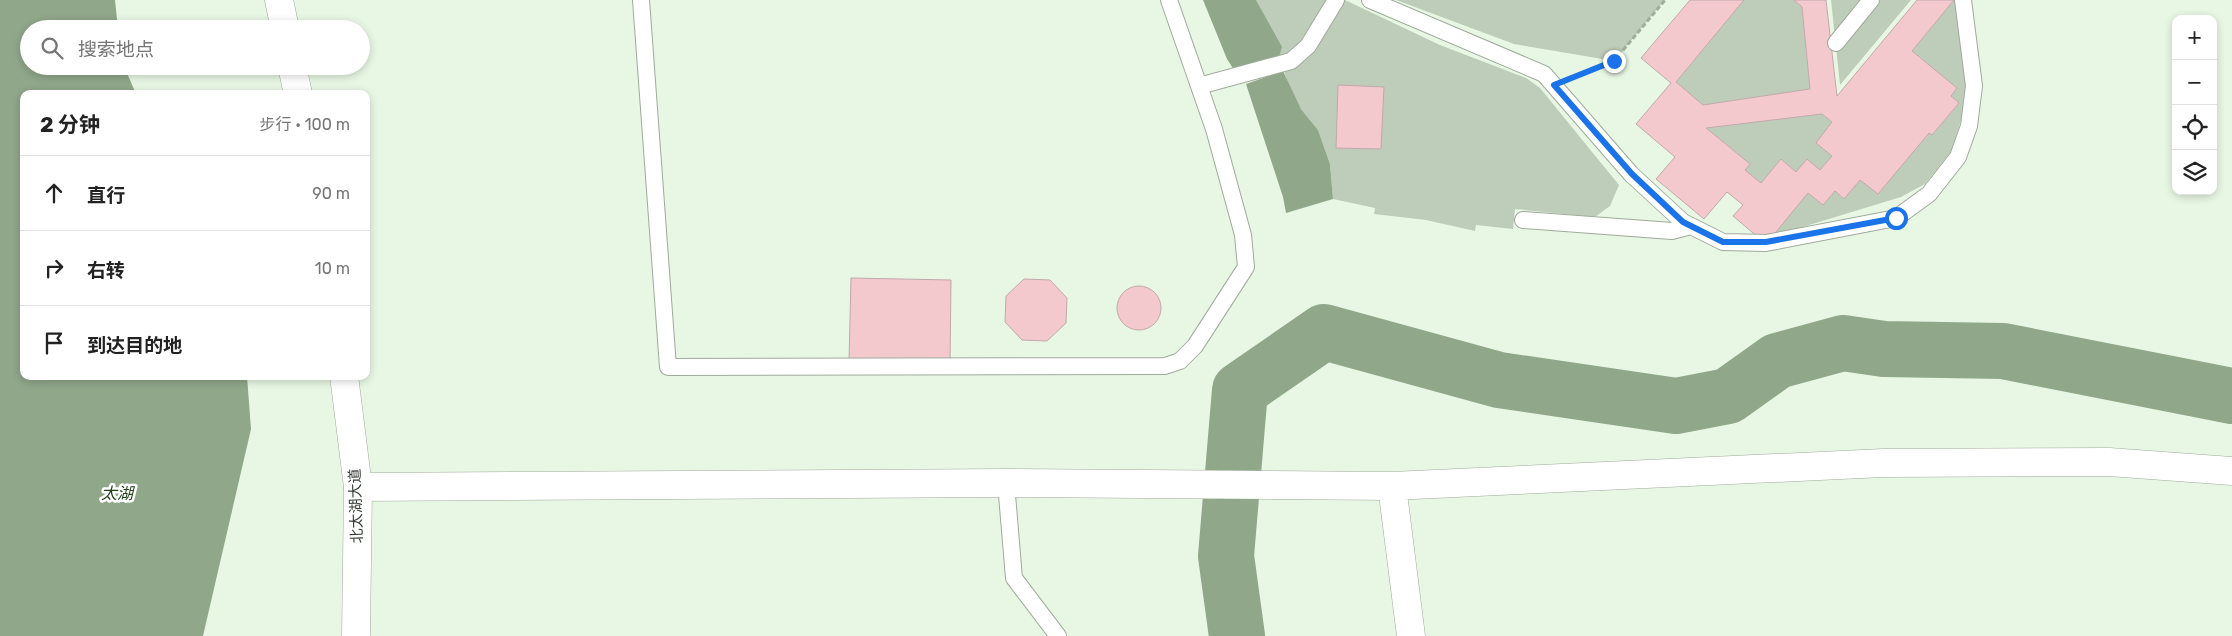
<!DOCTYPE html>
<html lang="zh">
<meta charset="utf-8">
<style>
:root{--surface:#fff;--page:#f2f2f2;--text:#222;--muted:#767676;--line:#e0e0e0}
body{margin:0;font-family:Rubik,"Noto Sans SC",sans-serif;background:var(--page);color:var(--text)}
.controls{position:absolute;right:15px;top:15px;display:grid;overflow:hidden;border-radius:10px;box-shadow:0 2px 8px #0003}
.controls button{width:45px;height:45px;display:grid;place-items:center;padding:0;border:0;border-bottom:1px solid var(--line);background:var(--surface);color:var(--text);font:25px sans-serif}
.stop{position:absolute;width:15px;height:15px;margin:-11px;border:4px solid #1a73e8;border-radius:50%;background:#fff}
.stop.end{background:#1a73e8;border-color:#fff;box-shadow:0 1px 5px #0008}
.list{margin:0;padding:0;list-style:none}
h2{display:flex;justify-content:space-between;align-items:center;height:65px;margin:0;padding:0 20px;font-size:21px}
h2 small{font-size:16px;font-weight:400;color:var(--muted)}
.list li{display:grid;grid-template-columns:32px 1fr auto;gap:15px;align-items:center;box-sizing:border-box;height:75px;padding:0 20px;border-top:1px solid var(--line)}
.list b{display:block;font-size:19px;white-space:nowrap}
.list em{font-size:16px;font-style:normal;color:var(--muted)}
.icon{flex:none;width:28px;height:28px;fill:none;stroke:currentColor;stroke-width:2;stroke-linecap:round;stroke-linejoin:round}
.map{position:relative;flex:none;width:2232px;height:636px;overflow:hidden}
.search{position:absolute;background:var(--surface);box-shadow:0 2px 8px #0003;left:20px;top:20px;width:350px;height:55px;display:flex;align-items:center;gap:12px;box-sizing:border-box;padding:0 18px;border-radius:28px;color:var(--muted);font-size:19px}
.panel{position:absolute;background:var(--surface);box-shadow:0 2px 8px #0003;left:20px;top:90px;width:350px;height:290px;border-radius:10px}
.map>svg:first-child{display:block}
.green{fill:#becdb9}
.water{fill:#90a78a}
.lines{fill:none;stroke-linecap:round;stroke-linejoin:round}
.river{stroke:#90a78a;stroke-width:56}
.building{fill:#f4c9ce;stroke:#c1a8ab;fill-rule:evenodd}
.service-casing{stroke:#9eab9a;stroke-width:18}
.minor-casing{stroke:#9eab9a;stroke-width:29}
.secondary-casing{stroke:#9eab9a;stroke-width:29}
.path{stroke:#a0ac9e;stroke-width:3;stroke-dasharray:5 2.5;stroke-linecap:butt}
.service{stroke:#fff;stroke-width:16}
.minor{stroke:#fff;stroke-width:28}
.secondary{stroke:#fff;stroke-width:28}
.route{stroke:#1a73e8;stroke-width:6}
.labels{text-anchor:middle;stroke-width:5;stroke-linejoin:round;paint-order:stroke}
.street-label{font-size:15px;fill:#373d36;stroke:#fff}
.water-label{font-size:16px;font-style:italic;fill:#1e3e13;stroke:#fff}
</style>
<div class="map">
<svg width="2232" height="636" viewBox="0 0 2232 636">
<rect width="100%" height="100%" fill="#e8f7e4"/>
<path class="green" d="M 1256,0 L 1345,0 L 1440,45 L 1526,78 L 1540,88 L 1619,185 L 1610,206 L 1595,217 L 1515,209 L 1513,229 L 1476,225 L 1475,231 L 1426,220 L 1374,214 L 1375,208 L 1333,199 L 1330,164 L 1318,130 L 1301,109 L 1290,88 L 1264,16 Z
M 1396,0 L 1665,0 L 1614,61 L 1514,44 Z
M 1744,0 L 1794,0 L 1802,7 L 1810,89 L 1703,105 L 1676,82 Z
M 1831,0 L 1911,0 L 1840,85 Z
M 1954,0 L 1962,0 L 1972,85 L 1951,152 L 1925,184 L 1901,197 L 1770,237 L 1808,193 L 1823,205 L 1835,191 L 1844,199 L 1860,180 L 1878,194 L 1929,133 L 1932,135 L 1959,103 L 1951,96 L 1957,88 L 1912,51 Z
M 1822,114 L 1832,122 L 1816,143 L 1832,156 L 1820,170 L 1796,172 L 1781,159 L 1761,183 L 1745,170 L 1750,164 L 1706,128 Z"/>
<path class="water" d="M 0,0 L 115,0 L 118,29 L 29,29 L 29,66 L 124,66 L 136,94 L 24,94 L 24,376 L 247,376 L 251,429 L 203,636 L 0,636 Z
M 1203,0 L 1256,0 L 1282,47 L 1279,57 L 1234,70 L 1227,59 Z
M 1283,71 L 1301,109 L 1318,130 L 1330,164 L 1333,199 L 1286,213 L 1283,197 L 1246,84 Z"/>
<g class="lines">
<path class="river" d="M 1237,636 L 1226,556 L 1240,390 L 1324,332 L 1499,380 L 1676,406 L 1728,396 L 1777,361 L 1843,343 L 1884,349 L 2003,351 L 2232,396"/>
</g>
<path class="building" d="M 1690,0 L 1744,0 L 1676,82 L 1703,105 L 1810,89 L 1802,7 L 1794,0 L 1826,0 L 1837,96 L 1917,0 L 1954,0 L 1912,51 L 1957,88 L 1951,96 L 1959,103 L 1932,135 L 1929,133 L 1878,194 L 1860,180 L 1844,199 L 1835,191 L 1823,205 L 1808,193 L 1766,244 L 1733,216 L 1743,205 L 1727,192 L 1704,219 L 1656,179 L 1675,157 L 1636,124 L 1671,83 L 1641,58 ZM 1822,114 L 1832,122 L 1816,143 L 1832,156 L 1820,170 L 1807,159 L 1796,172 L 1781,159 L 1761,183 L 1745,170 L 1750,164 L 1706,128 Z
M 1338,85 L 1384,87 L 1381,149 L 1336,148 Z
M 851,278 L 951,280 L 950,364 L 849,362 Z
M 1024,279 L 1050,280 L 1067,298 L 1066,323 L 1047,341 L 1022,340 L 1005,322 L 1006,296 Z
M1117 308a22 22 0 1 1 44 0a22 22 0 1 1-44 0Z"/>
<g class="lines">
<defs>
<path id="service" d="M 641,0 L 668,367 L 1165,366 L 1180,361 L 1195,346 L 1246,267 L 1243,235 L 1214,129 L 1169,0
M 1370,0 L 1544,74 L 1631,174 L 1683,222 L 1723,242 L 1766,243 L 1896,218 L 1929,194 L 1958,157 L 1969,126 L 1974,86 L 1963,0
M 1836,43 L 1871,0
M 1199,86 L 1291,61 L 1308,46 L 1336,0
M 1523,220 L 1672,231 L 1691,226
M 1006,483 L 1014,578 L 1058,636"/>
<path id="minor" d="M 1392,486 L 1411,636
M 358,487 L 1006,483 L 1392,486 L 1883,463 L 2109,462 L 2232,471"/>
<path id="secondary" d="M 279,0 L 285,29
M 292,66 L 298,94
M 344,376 L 358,487 L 356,636"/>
</defs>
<use href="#service" class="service-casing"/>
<use href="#minor" class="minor-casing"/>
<use href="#secondary" class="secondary-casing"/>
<path class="path" d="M 1578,75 L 1614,61 L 1665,0"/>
<use href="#service" class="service"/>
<use href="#minor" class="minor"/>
<use href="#secondary" class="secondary"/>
</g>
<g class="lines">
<path class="route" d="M 1614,61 L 1554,85 L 1632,174 L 1683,222 L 1723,242 L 1766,242 L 1896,218"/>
</g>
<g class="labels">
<g class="street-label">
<text transform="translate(356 506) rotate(-92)" y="5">北太湖大道</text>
</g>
<g class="water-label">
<text x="117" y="499">太湖</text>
</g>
</g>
</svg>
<div class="controls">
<button>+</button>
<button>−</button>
<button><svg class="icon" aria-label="locate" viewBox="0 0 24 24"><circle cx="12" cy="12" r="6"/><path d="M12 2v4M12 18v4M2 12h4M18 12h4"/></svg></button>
<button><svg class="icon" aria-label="layers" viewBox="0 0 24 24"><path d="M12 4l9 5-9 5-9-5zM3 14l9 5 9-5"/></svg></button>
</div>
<div class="stop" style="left:1896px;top:218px"></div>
<div class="stop end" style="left:1614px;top:61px"></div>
<div class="search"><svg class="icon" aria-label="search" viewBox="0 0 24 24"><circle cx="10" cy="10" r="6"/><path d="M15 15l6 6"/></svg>搜索地点</div>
<section class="panel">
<h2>2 分钟<small>步行 · 100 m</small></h2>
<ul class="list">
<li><svg class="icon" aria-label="ahead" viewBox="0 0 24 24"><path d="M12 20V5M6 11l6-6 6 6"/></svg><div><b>直行</b></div><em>90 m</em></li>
<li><svg class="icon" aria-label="right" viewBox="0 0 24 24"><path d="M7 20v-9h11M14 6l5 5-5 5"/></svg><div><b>右转</b></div><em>10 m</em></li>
<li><svg class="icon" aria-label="arrive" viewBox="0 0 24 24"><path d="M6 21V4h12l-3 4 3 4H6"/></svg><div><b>到达目的地</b></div></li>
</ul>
</section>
</div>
